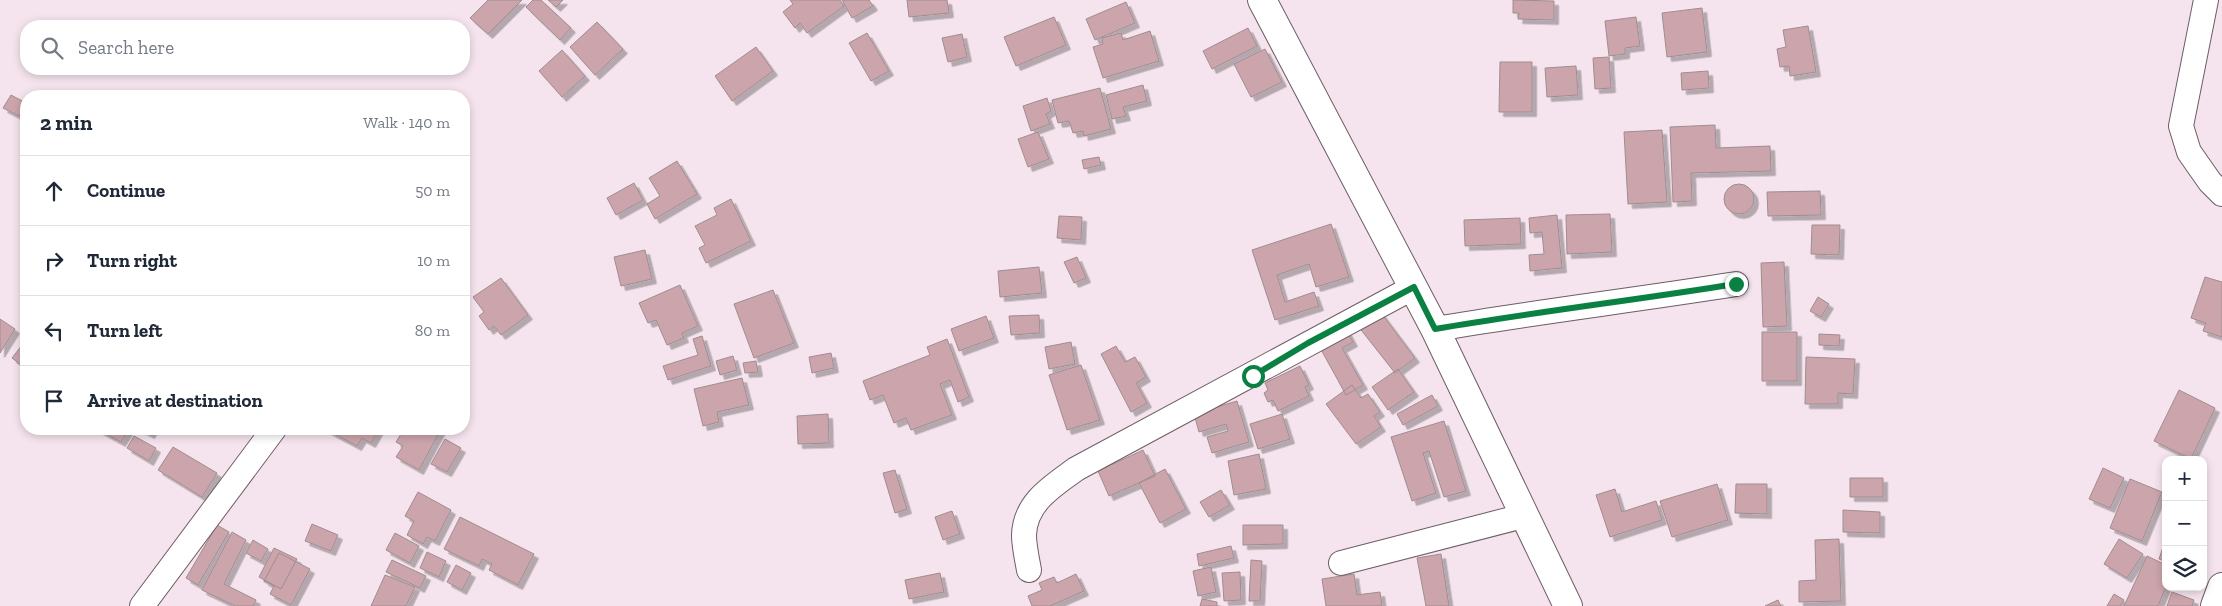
<!DOCTYPE html>
<meta charset="utf-8">
<style>
:root{--surface:#fff;--page:#f6f6f7;--text:#1f2937;--muted:#747a83;--line:#e0e1e3}
body{margin:0;font-family:"Zilla Slab",serif;background:var(--page);color:var(--text)}
.controls{position:absolute;right:15px;bottom:15px;display:grid;overflow:hidden;border-radius:10px;box-shadow:0 2px 8px #0003}
.controls button{width:45px;height:45px;display:grid;place-items:center;padding:0;border:0;border-bottom:1px solid var(--line);background:var(--surface);color:var(--text);font:25px sans-serif}
.stop{position:absolute;width:15px;height:15px;margin:-11px;border:4px solid #0b8043;border-radius:50%;background:#fff}
.stop.end{background:#0b8043;border-color:#fff;box-shadow:0 1px 5px #0008}
.list{margin:0;padding:0;list-style:none}
h2{display:flex;justify-content:space-between;align-items:center;height:65px;margin:0;padding:0 20px;font-size:21px}
h2 small{font-size:16px;font-weight:400;color:var(--muted)}
.list li{display:grid;grid-template-columns:32px 1fr auto;gap:15px;align-items:center;box-sizing:border-box;height:70px;padding:0 20px;border-top:1px solid var(--line)}
.list b{display:block;font-size:19px;white-space:nowrap}
.list em{font-size:16px;font-style:normal;color:var(--muted)}
.icon{flex:none;width:28px;height:28px;fill:none;stroke:currentColor;stroke-width:2;stroke-linecap:round;stroke-linejoin:round}
.map{position:relative;flex:none;width:2222px;height:606px;overflow:hidden}
.search{position:absolute;background:var(--surface);box-shadow:0 2px 8px #0003;left:20px;top:20px;width:450px;height:55px;display:flex;align-items:center;gap:12px;box-sizing:border-box;padding:0 18px;border-radius:20px;color:var(--muted);font-size:19px}
.panel{position:absolute;background:var(--surface);box-shadow:0 2px 8px #0003;left:20px;top:90px;width:450px;height:345px;border-radius:20px}
.map>svg:first-child{display:block}
.building{fill:#cca5ac;stroke:#9f8c90;filter:url(#shadow)}
.lines{fill:none;stroke-linecap:round;stroke-linejoin:round}
.minor-casing{stroke:#6c5d66;stroke-width:26}
.tertiary-casing{stroke:#6c5d66;stroke-width:30}
.minor{stroke:#fff;stroke-width:24}
.tertiary{stroke:#fff;stroke-width:28}
.route{stroke:#0b8043;stroke-width:6}
</style>
<div class="map">
<svg width="2222" height="606" viewBox="0 0 2222 606">
<defs>
<filter id="shadow"><feDropShadow dx="4.5" dy="4.5" stdDeviation="0" flood-color="#0004"/></filter>
</defs>
<rect width="100%" height="100%" fill="#f5e4ed"/>
<path class="building" d="M 488,0 L 522,0 L 488,34 L 470,18 Z
M 533,0 L 541,0 L 571,28 L 560,40 L 526,7 Z
M 548,0 L 563,0 L 556,7 Z
M 790,0 L 840,0 L 844,6 L 807,33 L 800,23 L 795,28 L 783,12 L 793,4 Z
M 842,0 L 869,0 L 873,6 L 852,18 Z
M 907,0 L 947,0 L 949,13 L 909,17 Z
M 1513,0 L 1554,1 L 1554,20 L 1518,19 L 1519,13 L 1513,13 Z
M 1126,2 L 1135,23 L 1095,40 L 1086,19 Z
M 1702,8 L 1707,52 L 1667,57 L 1662,13 Z
M 1054,17 L 1066,45 L 1016,66 L 1004,37 Z
M 1636,17 L 1640,46 L 1625,48 L 1625,54 L 1609,56 L 1605,21 Z
M 597,22 L 623,49 L 595,75 L 570,47 Z
M 1808,26 L 1816,72 L 1790,76 L 1789,66 L 1780,67 L 1777,49 L 1786,47 L 1783,30 Z
M 1248,28 L 1257,46 L 1212,69 L 1203,51 Z
M 1150,31 L 1159,61 L 1103,78 L 1093,47 L 1103,44 L 1102,38 L 1121,33 L 1123,40 Z
M 867,33 L 889,71 L 871,81 L 849,43 Z
M 962,34 L 967,57 L 948,62 L 942,38 Z
M 756,47 L 773,71 L 732,101 L 715,76 Z
M 1265,49 L 1282,82 L 1251,97 L 1234,64 Z
M 562,50 L 585,76 L 562,97 L 539,71 Z
M 1609,57 L 1611,88 L 1595,89 L 1593,58 Z
M 1500,62 L 1532,62 L 1532,112 L 1499,112 Z
M 1576,66 L 1578,95 L 1547,97 L 1545,68 Z
M 1708,71 L 1709,88 L 1682,90 L 1681,73 Z
M 1143,85 L 1147,101 L 1123,107 L 1126,116 L 1112,119 L 1106,95 Z
M 1100,88 L 1111,129 L 1084,136 L 1083,131 L 1073,133 L 1069,121 L 1058,123 L 1052,100 Z
M 11,95 L 26,103 L 19,116 L 3,108 Z
M 1047,98 L 1051,111 L 1046,114 L 1050,124 L 1031,131 L 1023,106 Z
M 1715,125 L 1716,148 L 1770,146 L 1771,171 L 1691,173 L 1692,201 L 1673,202 L 1670,127 Z
M 1662,130 L 1667,202 L 1628,204 L 1624,132 Z
M 1038,132 L 1049,159 L 1028,167 L 1018,139 Z
M 1099,157 L 1101,165 L 1084,169 L 1082,160 Z
M 677,161 L 697,194 L 655,219 L 647,204 L 660,196 L 649,178 Z
M 634,183 L 643,200 L 616,215 L 607,198 Z
M1724 199a15 15 0 1 1 30 0a15 15 0 1 1-30 0Z
M 1820,191 L 1821,215 L 1768,216 L 1767,192 Z
M 731,199 L 751,241 L 706,263 L 699,248 L 705,245 L 695,226 L 717,215 L 714,208 Z
M 1610,214 L 1612,252 L 1567,254 L 1566,215 Z
M 1557,215 L 1562,268 L 1530,271 L 1529,255 L 1544,254 L 1542,232 L 1530,233 L 1529,218 Z
M 1059,216 L 1082,217 L 1081,240 L 1057,238 Z
M 1520,218 L 1521,244 L 1465,246 L 1464,220 Z
M 1331,224 L 1349,277 L 1316,287 L 1309,264 L 1277,275 L 1285,302 L 1314,292 L 1319,306 L 1275,320 L 1252,250 Z
M 1812,225 L 1840,225 L 1839,255 L 1811,254 Z
M 645,250 L 652,279 L 621,286 L 614,257 Z
M 1077,257 L 1086,278 L 1074,283 L 1064,262 Z
M 1784,262 L 1787,326 L 1763,327 L 1761,263 Z
M 1039,267 L 1042,293 L 1000,297 L 998,271 Z
M 2205,277 L 2222,282 L 2222,337 L 2203,331 L 2206,323 L 2191,318 Z
M 501,278 L 528,315 L 501,335 L 494,326 L 489,330 L 479,316 L 484,312 L 473,297 Z
M 680,285 L 698,326 L 682,333 L 684,338 L 667,345 L 656,320 L 648,323 L 639,303 Z
M 773,290 L 794,343 L 754,358 L 734,304 Z
M 1818,297 L 1829,304 L 1821,317 L 1810,311 Z
M 1379,310 L 1415,358 L 1395,373 L 1358,326 Z
M 1039,315 L 1040,333 L 1011,335 L 1009,316 Z
M 986,316 L 994,338 L 959,351 L 951,329 Z
M 0,319 L 15,329 L 0,353 Z
M 1346,329 L 1353,342 L 1342,348 L 1363,385 L 1346,395 L 1318,344 Z
M 1762,332 L 1797,332 L 1797,381 L 1762,381 Z
M 1819,334 L 1840,335 L 1839,346 L 1819,345 Z
M 702,336 L 711,366 L 668,380 L 663,366 L 698,355 L 693,339 Z
M 947,339 L 969,397 L 958,402 L 950,380 L 940,384 L 952,415 L 911,430 L 906,418 L 894,423 L 883,395 L 870,400 L 863,381 L 930,355 L 927,347 Z
M 26,340 L 26,369 L 12,358 Z
M 1071,342 L 1075,364 L 1049,369 L 1045,347 Z
M 1116,346 L 1125,362 L 1135,357 L 1146,377 L 1136,383 L 1147,403 L 1131,412 L 1101,354 Z
M 831,353 L 834,368 L 812,373 L 809,357 Z
M 733,356 L 737,370 L 720,375 L 716,361 Z
M 1806,357 L 1855,359 L 1853,394 L 1838,393 L 1838,404 L 1805,404 Z
M 756,361 L 758,372 L 745,373 L 743,363 Z
M 1081,365 L 1100,420 L 1067,430 L 1049,375 Z
M 1300,366 L 1309,385 L 1305,387 L 1309,396 L 1278,411 L 1273,400 L 1268,402 L 1264,393 L 1268,390 L 1265,383 Z
M 1398,369 L 1414,392 L 1388,410 L 1372,387 Z
M 742,378 L 749,405 L 717,412 L 719,422 L 703,426 L 694,389 Z
M 1352,385 L 1361,398 L 1368,394 L 1380,412 L 1374,416 L 1381,427 L 1356,444 L 1326,404 Z
M 2179,390 L 2215,408 L 2191,459 L 2154,441 Z
M 1432,395 L 1438,406 L 1403,425 L 1397,414 Z
M 1237,401 L 1249,442 L 1212,453 L 1207,437 L 1228,431 L 1226,424 L 1199,432 L 1194,414 Z
M 828,414 L 829,443 L 798,444 L 797,416 Z
M 1282,414 L 1290,439 L 1258,449 L 1250,424 Z
M 1444,421 L 1466,491 L 1444,497 L 1429,451 L 1423,453 L 1436,493 L 1412,501 L 1391,437 Z
M 97,429 L 129,429 L 121,442 Z
M 140,429 L 153,429 L 150,434 Z
M 325,429 L 379,429 L 371,443 L 362,438 L 357,446 Z
M 404,429 L 441,429 L 419,470 L 396,457 L 403,446 L 396,442 Z
M 134,436 L 156,448 L 149,461 L 127,448 Z
M 445,439 L 461,448 L 447,472 L 431,464 Z
M 173,447 L 217,473 L 202,497 L 158,470 Z
M 1143,450 L 1155,476 L 1109,496 L 1098,471 Z
M 1259,454 L 1266,489 L 1234,495 L 1228,461 Z
M 2103,468 L 2124,478 L 2110,508 L 2089,499 Z
M 1165,469 L 1186,509 L 1160,523 L 1139,483 Z
M 895,470 L 907,509 L 895,513 L 883,473 Z
M 1850,478 L 1883,478 L 1883,497 L 1850,497 Z
M 2130,479 L 2162,492 L 2142,541 L 2110,528 Z
M 1717,484 L 1728,520 L 1672,537 L 1660,501 Z
M 1736,484 L 1767,484 L 1767,514 L 1735,513 Z
M 1615,489 L 1622,512 L 1656,501 L 1662,520 L 1610,537 L 1596,495 Z
M 1221,490 L 1230,505 L 1209,517 L 1200,502 Z
M 418,492 L 451,510 L 435,541 L 427,537 L 423,544 L 407,535 L 414,521 L 405,516 Z
M 1843,510 L 1880,512 L 1880,533 L 1843,532 Z
M 952,511 L 960,534 L 943,540 L 935,517 Z
M 460,517 L 534,554 L 518,585 L 489,570 L 492,564 L 482,559 L 479,566 L 444,549 Z
M 312,524 L 338,535 L 331,551 L 305,541 Z
M 217,525 L 229,532 L 198,585 L 186,578 Z
M 1243,525 L 1283,525 L 1283,544 L 1243,545 Z
M 232,532 L 246,540 L 224,584 L 256,600 L 253,606 L 235,606 L 202,590 Z
M 395,533 L 419,546 L 410,563 L 386,550 Z
M 1839,539 L 1841,601 L 1799,602 L 1799,581 L 1816,580 L 1815,540 Z
M 2119,539 L 2143,554 L 2127,578 L 2104,564 Z
M 253,540 L 268,549 L 261,561 L 246,553 Z
M 2165,541 L 2166,541 L 2166,562 L 2159,559 Z
M 1231,546 L 1234,558 L 1199,566 L 1197,554 Z
M 274,548 L 297,559 L 281,589 L 259,577 Z
M 427,552 L 446,561 L 439,577 L 420,568 Z
M 279,553 L 310,569 L 291,605 L 270,594 L 274,586 L 264,581 Z
M 1441,554 L 1449,606 L 1426,606 L 1417,558 Z
M 2147,556 L 2166,565 L 2166,587 L 2158,606 L 2124,606 Z
M 392,560 L 426,576 L 420,588 L 386,572 Z
M 1251,560 L 1262,561 L 1260,601 L 1249,601 Z
M 456,565 L 471,573 L 462,590 L 447,582 Z
M 1211,567 L 1216,592 L 1198,596 L 1193,571 Z
M 1240,572 L 1241,600 L 1224,601 L 1222,573 Z
M 940,573 L 944,592 L 909,599 L 905,580 Z
M 1076,574 L 1084,591 L 1050,606 L 1032,606 L 1028,596 L 1042,590 L 1039,583 L 1054,577 L 1057,583 Z
M 1354,574 L 1357,595 L 1380,592 L 1382,606 L 1326,606 L 1322,579 Z
M 385,575 L 415,587 L 406,606 L 371,606 Z
M 2172,592 L 2194,600 L 2192,606 L 2167,606 Z
M 2114,594 L 2124,600 L 2120,606 L 2107,606 Z
M 1202,599 L 1217,602 L 1217,606 L 1200,606 Z
M 1778,600 L 1781,606 L 1765,606 Z"/>
<g class="lines">
<defs>
<path id="minor" d="M 2206,0 L 2181,126 L 2189,152 L 2210,182 L 2222,194
M 1435,329 C 1535,312 1636,300 1736,284
M 1341,563 L 1523,516
M 1029,570 C 1027,559 1024,546 1024,535 C 1025,502 1053,486 1076,469 L 1414,287
M 142,606 L 274,429"/>
<path id="tertiary" d="M 1262,0 L 1435,329 L 1568,606
M 2215,606 L 2222,587"/>
</defs>
<use href="#minor" class="minor-casing"/>
<use href="#tertiary" class="tertiary-casing"/>
<use href="#minor" class="minor"/>
<use href="#tertiary" class="tertiary"/>
</g>
<g class="lines">
<path class="route" d="M 1253,376 L 1308,343 L 1414,287 L 1435,329 C 1535,312 1636,300 1736,284"/>
</g>
</svg>
<div class="controls">
<button>+</button>
<button>−</button>
<button><svg class="icon" aria-label="layers" viewBox="0 0 24 24"><path d="M12 4l9 5-9 5-9-5zM3 14l9 5 9-5"/></svg></button>
</div>
<div class="stop" style="left:1253px;top:376px"></div>
<div class="stop end" style="left:1736px;top:284px"></div>
<div class="search"><svg class="icon" aria-label="search" viewBox="0 0 24 24"><circle cx="10" cy="10" r="6"/><path d="M15 15l6 6"/></svg>Search here</div>
<section class="panel">
<h2>2 min<small>Walk · 140 m</small></h2>
<ul class="list">
<li><svg class="icon" aria-label="ahead" viewBox="0 0 24 24"><path d="M12 20V5M6 11l6-6 6 6"/></svg><div><b>Continue</b></div><em>50 m</em></li>
<li><svg class="icon" aria-label="right" viewBox="0 0 24 24"><path d="M7 20v-9h11M14 6l5 5-5 5"/></svg><div><b>Turn right</b></div><em>10 m</em></li>
<li><svg class="icon" aria-label="left" viewBox="0 0 24 24"><path d="M17 20v-9H6M10 6l-5 5 5 5"/></svg><div><b>Turn left</b></div><em>80 m</em></li>
<li><svg class="icon" aria-label="arrive" viewBox="0 0 24 24"><path d="M6 21V4h12l-3 4 3 4H6"/></svg><div><b>Arrive at destination</b></div></li>
</ul>
</section>
</div>
